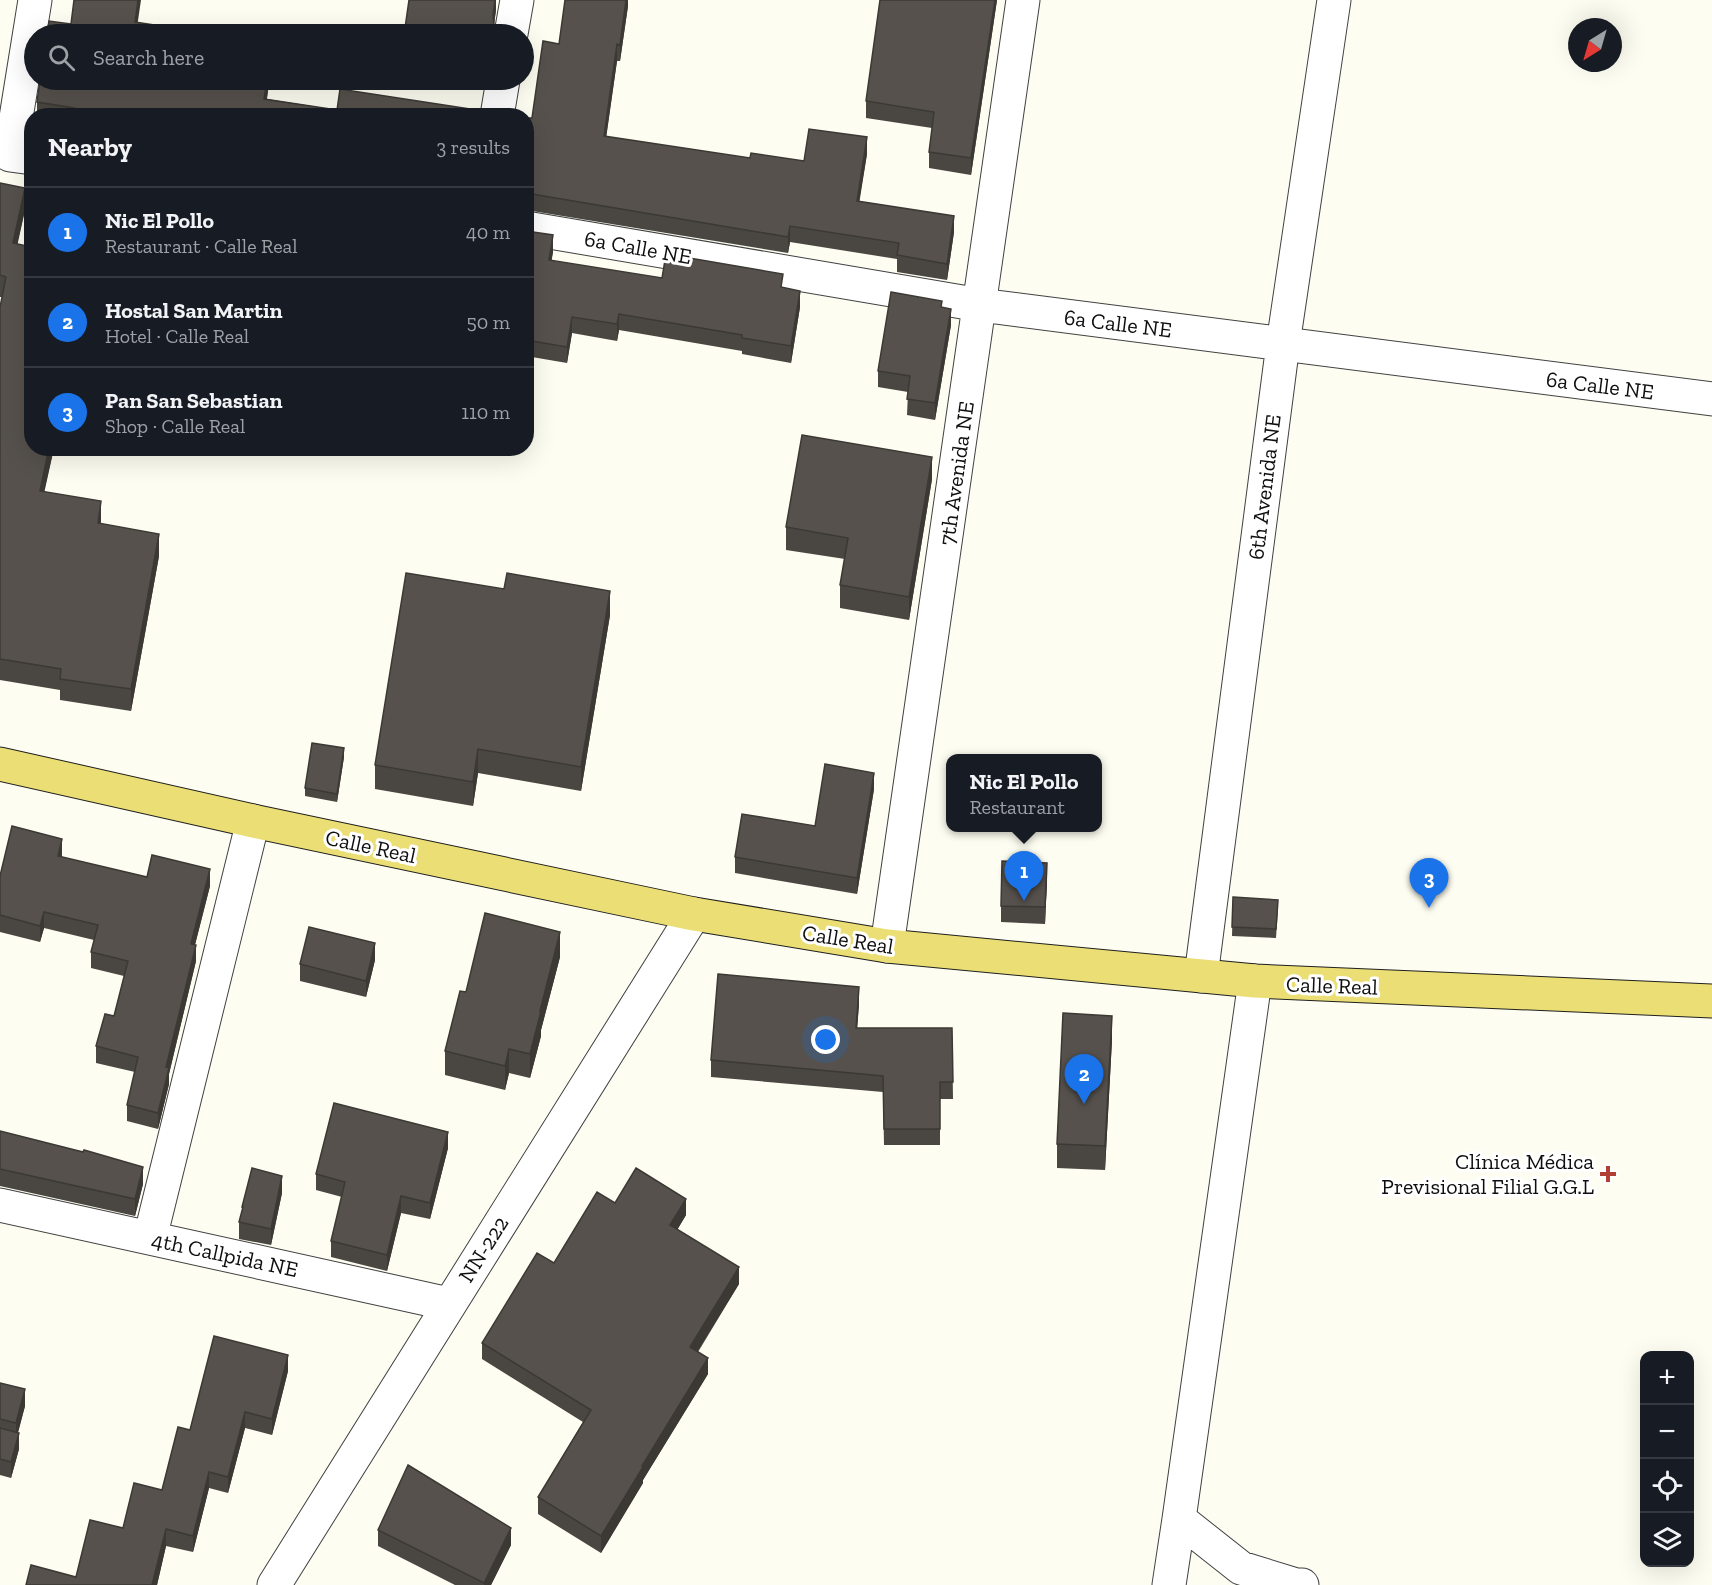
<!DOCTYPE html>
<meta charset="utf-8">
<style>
:root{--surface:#171b24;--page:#242831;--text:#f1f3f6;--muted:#9ea1a6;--line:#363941;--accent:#1a73e8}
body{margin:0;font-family:"Zilla Slab",serif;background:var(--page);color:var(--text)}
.controls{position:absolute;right:18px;bottom:18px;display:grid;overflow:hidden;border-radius:12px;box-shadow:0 6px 24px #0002}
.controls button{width:54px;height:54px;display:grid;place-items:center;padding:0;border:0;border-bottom:2px solid var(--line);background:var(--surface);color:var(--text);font:30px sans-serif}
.compass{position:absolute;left:1568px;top:18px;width:54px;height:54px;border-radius:50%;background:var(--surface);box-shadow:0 6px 24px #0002;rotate:217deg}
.you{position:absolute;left:826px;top:1040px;width:21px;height:21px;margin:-15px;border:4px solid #fff;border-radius:50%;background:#1a73e8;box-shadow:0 0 0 9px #1a73e833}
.badge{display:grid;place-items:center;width:39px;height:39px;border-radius:50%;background:var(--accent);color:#fff;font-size:20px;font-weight:700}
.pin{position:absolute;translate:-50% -50px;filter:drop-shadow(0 2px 3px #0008)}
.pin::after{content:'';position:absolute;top:32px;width:21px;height:18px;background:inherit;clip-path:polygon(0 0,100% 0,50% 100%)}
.popup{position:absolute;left:946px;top:754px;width:156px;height:78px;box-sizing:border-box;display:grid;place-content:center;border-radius:12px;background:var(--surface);filter:drop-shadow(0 2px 4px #0005);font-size:20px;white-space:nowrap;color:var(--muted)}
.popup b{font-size:22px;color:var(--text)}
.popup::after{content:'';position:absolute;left:50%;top:100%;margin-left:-12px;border:12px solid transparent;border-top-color:var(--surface)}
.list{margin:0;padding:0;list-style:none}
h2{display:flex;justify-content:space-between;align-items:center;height:78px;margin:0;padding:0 24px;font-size:26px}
h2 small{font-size:20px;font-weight:400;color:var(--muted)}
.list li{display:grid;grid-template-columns:39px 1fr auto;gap:18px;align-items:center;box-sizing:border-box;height:90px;padding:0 24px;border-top:2px solid var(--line)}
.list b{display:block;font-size:22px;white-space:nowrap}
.list p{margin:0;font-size:20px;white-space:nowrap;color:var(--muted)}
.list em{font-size:20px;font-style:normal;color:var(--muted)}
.icon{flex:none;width:33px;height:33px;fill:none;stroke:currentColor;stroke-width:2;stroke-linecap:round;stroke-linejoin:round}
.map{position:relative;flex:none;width:1712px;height:1585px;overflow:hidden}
.search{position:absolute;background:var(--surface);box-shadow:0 6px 24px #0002;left:24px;top:24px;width:510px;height:66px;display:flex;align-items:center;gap:15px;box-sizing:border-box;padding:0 21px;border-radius:33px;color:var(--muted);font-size:22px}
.panel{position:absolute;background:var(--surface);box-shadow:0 6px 24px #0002;left:24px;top:108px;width:510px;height:348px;border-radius:24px}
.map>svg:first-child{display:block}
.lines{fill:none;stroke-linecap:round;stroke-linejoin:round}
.minor-casing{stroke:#414141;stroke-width:35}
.major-casing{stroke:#1f1f1f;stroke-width:35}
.minor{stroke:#fff;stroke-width:33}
.major{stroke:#eade75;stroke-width:33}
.wall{fill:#4a4641}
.shaded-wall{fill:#3c3935}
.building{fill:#56514c;stroke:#3c3935;stroke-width:1.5}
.poi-dot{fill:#b04035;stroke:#fff;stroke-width:2}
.labels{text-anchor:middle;stroke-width:6;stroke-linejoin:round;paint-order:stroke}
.street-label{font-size:22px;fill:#0e0e0e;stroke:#fff}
.poi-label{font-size:22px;fill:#0e0e0e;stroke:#fff;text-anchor:end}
</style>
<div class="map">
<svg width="1712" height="1585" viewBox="0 0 1712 1585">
<rect width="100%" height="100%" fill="#fdfdf1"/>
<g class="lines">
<defs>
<path id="minor" d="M 511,34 L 517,0
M 497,116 L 503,80
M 32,158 L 10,155 L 35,0
M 526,228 L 980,305 L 1712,399
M 887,946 L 1023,0
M 1201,976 L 1283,344 L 1334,0
M 1255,981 L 1179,1519 L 1241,1568 L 1296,1585 L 1302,1585
M 0,1205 L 449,1304
M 150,1238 L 253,821
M 274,1585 L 694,914
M 1169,1585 L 1179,1519"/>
<path id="major" d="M 0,764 L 253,821 L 694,914 L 887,946 L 1255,981 L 1712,1001"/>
</defs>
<use href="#minor" class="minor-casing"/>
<use href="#major" class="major-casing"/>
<use href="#minor" class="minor"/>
<use href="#major" class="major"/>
</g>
<path class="wall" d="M 496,0 L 496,10 L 494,25 L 498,34 L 405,34 L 405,28 Z
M 628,0 L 628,6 L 620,61 L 617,61 L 606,137 L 750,158 L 804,161 L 867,154 L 859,201 L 954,232 L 947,280 L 897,272 L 897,259 L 790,242 L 788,253 L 526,210 L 526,118 L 532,118 L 559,44 Z
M 997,0 L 971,175 L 929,168 L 929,152 L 932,128 L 866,118 L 866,101 Z
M 269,80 L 267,99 L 337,110 L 486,114 L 488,116 L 37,116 L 37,102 Z
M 0,183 L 25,210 L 17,244 L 32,448 L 54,448 L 44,491 L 159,556 L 131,711 L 60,700 L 60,690 L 0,680 L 0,307 L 2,297 L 0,297 Z
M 526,231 L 553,252 L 551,261 L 662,278 L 783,288 L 800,307 L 791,363 L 742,354 L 742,351 L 619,330 L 617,341 L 572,333 L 567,363 L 526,356 Z
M 942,307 L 951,325 L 935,420 L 907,415 L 908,392 L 878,387 L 878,371 Z
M 932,479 L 909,620 L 840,608 L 840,585 L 845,559 L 786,550 L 786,527 Z
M 610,615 L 581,791 L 478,773 L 473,806 L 375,789 L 375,765 Z
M 344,757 L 337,802 L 305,796 L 305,788 Z
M 874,789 L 857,894 L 735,873 L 735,857 L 815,826 Z
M 62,855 L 62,857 L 147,877 L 210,886 L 195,945 L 196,961 L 169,1074 L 169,1084 L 158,1129 L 127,1121 L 127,1105 L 135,1072 L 96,1063 L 96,1046 L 114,1016 L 124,976 L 91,968 L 91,952 L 94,940 L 44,928 L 40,942 L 0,932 L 0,876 Z
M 1047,880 L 1045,924 L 1001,922 L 1001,906 Z
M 1233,897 L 1278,908 L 1276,938 L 1232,936 Z
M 560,957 L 541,1030 L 541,1036 L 530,1078 L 509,1073 L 505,1090 L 445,1075 L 445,1051 L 466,992 Z
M 375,960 L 366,997 L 300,981 L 300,964 Z
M 859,1004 L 857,1028 L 952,1028 L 953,1099 L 940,1099 L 940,1145 L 884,1145 L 883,1092 L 711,1077 L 711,1060 Z
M 1112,1040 L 1105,1170 L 1057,1168 L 1057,1144 Z
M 0,1131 L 143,1184 L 135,1216 L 0,1186 Z
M 448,1148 L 430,1219 L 401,1213 L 387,1271 L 331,1257 L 331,1241 L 342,1197 L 316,1190 L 316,1174 Z
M 282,1193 L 271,1245 L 239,1239 L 239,1222 L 242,1213 L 242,1207 Z
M 615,1203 L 686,1215 L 677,1230 L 739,1284 L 698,1352 L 708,1374 L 643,1480 L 643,1483 L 601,1553 L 538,1514 L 538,1497 L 583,1422 L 482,1359 L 482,1343 L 554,1263 Z
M 288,1371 L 272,1435 L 245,1428 L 228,1493 L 209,1488 L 193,1552 L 166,1546 L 157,1585 L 26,1585 L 76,1577 L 123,1528 L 162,1490 L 190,1430 Z
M 0,1383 L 25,1406 L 18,1433 L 19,1449 L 11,1478 L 0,1475 Z
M 378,1530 L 511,1545 L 491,1585 L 455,1585 L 378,1546 Z"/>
<path class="shaded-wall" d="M 138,0 L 141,0 L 136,34 L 135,22 Z
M 495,0 L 496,0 L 496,10 L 493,31 L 493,15 Z
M 626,0 L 628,0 L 628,6 L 620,61 L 620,45 Z
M 995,0 L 997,0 L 971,175 L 971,158 Z
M 617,44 L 617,61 L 604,153 L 604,136 Z
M 267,80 L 269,80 L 269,85 L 264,115 L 264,99 Z
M 867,137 L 867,154 L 857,217 L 857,201 Z
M 25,188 L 25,210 L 13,265 L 13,243 Z
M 954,216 L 954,232 L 947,280 L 947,264 Z
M 790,226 L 790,242 L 788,253 L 788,237 Z
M 553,235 L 553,252 L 549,277 L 549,260 Z
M 800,291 L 800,307 L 791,363 L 791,346 Z
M 951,309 L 951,325 L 935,420 L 935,403 Z
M 619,314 L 619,330 L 617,341 L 617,324 Z
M 572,317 L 572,333 L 567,363 L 567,347 Z
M 49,448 L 54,448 L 40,512 L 40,491 Z
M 932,457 L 932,479 L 909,620 L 909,597 Z
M 101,501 L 101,523 L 98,544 L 98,523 Z
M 159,534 L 159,556 L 131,711 L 131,689 Z
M 610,591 L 610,615 L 581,791 L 581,767 Z
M 344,748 L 344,757 L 337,802 L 337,794 Z
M 478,749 L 478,773 L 473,806 L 473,782 Z
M 874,773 L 874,789 L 857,894 L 857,878 Z
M 62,839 L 62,855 L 58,872 L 58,856 Z
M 1047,863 L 1047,880 L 1045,924 L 1045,907 Z
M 210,869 L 210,886 L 191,960 L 191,944 Z
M 44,912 L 44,928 L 40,942 L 40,926 Z
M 560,932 L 560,957 L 541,1030 L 541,1036 L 530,1078 L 530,1054 L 540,1011 Z
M 375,943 L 375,960 L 366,997 L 366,981 Z
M 196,945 L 196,961 L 169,1074 L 169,1084 L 158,1129 L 158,1113 L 166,1067 Z
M 859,987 L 859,1004 L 856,1045 L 856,1028 Z
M 1112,1016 L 1112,1040 L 1105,1170 L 1105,1146 Z
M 509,1049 L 509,1073 L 505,1090 L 505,1066 Z
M 448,1132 L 448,1148 L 430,1219 L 430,1203 Z
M 143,1167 L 143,1184 L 135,1216 L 135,1199 Z
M 282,1176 L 282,1193 L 271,1245 L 271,1229 Z
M 401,1196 L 401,1213 L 387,1271 L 387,1255 Z
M 686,1199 L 686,1215 L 670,1242 L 670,1225 Z
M 739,1267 L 739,1284 L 690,1363 L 690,1347 Z
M 288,1355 L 288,1371 L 272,1435 L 272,1419 Z
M 708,1358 L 708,1374 L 643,1480 L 643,1483 L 601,1553 L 601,1536 L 642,1466 Z
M 25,1389 L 25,1406 L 16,1439 L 16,1423 Z
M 245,1412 L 245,1428 L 228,1493 L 228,1477 Z
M 19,1433 L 19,1449 L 11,1478 L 11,1462 Z
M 209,1472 L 209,1488 L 193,1552 L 193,1536 Z
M 511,1528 L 511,1545 L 491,1585 L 484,1585 L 484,1583 Z
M 166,1529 L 166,1546 L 157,1585 L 152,1585 Z"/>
<path class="building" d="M 74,0 L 138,0 L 135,22 L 199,32 L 199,34 L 47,34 L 49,21 L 71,24 Z
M 409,0 L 495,0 L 493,15 L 494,25 L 498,31 L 498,34 L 449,34 L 405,28 Z
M 565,0 L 626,0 L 620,45 L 617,44 L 604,136 L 750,158 L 751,153 L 804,161 L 809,129 L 867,137 L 857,201 L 954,216 L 947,264 L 897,255 L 899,243 L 790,226 L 788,237 L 526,193 L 526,118 L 532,118 L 543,41 L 559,44 Z
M 880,0 L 995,0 L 971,158 L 929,152 L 934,112 L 866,101 Z
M 40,80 L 267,80 L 264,99 L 337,110 L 340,89 L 483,111 L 488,116 L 99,116 L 74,112 L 75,108 L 37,102 Z
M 0,183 L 25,188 L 13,243 L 32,247 L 32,448 L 49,448 L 40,491 L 101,501 L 98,523 L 159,534 L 131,689 L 60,679 L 61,669 L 0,659 L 0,307 L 6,277 L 0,275 Z
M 526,231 L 553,235 L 549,260 L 662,278 L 666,254 L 783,274 L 781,287 L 800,291 L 791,346 L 742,338 L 742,335 L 619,314 L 617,324 L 572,317 L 567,347 L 526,340 Z
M 891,292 L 942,301 L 941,307 L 951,309 L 935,403 L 907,399 L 910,376 L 878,371 Z
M 802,435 L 932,457 L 909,597 L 840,585 L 848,538 L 786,527 Z
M 406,573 L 504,589 L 507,573 L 610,591 L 581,767 L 478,749 L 473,782 L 375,765 Z
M 312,743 L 344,748 L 337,794 L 305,788 Z
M 825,764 L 874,773 L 857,878 L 735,857 L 742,814 L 815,826 Z
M 12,826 L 62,839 L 58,856 L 147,877 L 152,855 L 210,869 L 191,944 L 196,945 L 166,1067 L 169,1068 L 158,1113 L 127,1105 L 138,1057 L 96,1046 L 105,1014 L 114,1016 L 128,961 L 91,952 L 98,925 L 44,912 L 40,926 L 0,915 L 0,876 Z
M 1002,861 L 1047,863 L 1045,907 L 1001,906 Z
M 1233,897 L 1278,900 L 1276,929 L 1232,927 Z
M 485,913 L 560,932 L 540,1011 L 541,1011 L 530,1054 L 509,1049 L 505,1066 L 445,1051 L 460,991 L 466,992 Z
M 309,927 L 375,943 L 366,981 L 300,964 Z
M 718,974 L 859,987 L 856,1028 L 952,1028 L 953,1082 L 940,1082 L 940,1129 L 884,1129 L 883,1076 L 711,1060 Z
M 1063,1013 L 1112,1016 L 1105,1146 L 1057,1144 Z
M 334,1103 L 448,1132 L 430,1203 L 401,1196 L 387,1255 L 331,1241 L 345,1182 L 316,1174 Z
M 0,1131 L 83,1152 L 84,1150 L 143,1167 L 135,1199 L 0,1169 Z
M 252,1168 L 282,1176 L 271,1229 L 239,1222 L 243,1207 L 242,1207 Z
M 636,1168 L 686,1199 L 670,1225 L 739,1267 L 690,1347 L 708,1358 L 642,1466 L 643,1467 L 601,1536 L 538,1497 L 591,1410 L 482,1343 L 537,1253 L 554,1263 L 597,1192 L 615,1203 Z
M 214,1336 L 288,1355 L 272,1419 L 245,1412 L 228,1477 L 209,1472 L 193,1536 L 166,1529 L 152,1585 L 26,1585 L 31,1565 L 76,1577 L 90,1520 L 123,1528 L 134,1483 L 162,1490 L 178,1427 L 190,1430 Z
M 0,1383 L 25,1389 L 16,1423 L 0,1419 Z
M 0,1428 L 19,1433 L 11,1462 L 0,1459 Z
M 408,1465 L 511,1528 L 484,1583 L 378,1530 Z"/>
<path class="poi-dot" d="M1605 1165h6v6h6v6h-6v6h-6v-6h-6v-6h6z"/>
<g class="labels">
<g class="street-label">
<text transform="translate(638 247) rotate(10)" y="8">6a Calle NE</text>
<text transform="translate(1118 323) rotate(7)" y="8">6a Calle NE</text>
<text transform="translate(1600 385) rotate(7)" y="8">6a Calle NE</text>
<text transform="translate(956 473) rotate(-82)" y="8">7th Avenida NE</text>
<text transform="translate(1264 487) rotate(-83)" y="8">6th Avenida NE</text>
<text transform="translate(371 846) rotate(12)" y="8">Calle Real</text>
<text transform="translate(848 939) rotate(9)" y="8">Calle Real</text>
<text transform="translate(1332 985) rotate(2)" y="8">Calle Real</text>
<text transform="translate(483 1249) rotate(-58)" y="8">NN-222</text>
<text transform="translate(225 1254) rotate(12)" y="8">4th Callpida NE</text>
</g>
<g class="poi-label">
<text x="1594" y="1169">Clínica Médica<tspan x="1594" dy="25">Previsional Filial G.G.L</tspan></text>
</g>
</g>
</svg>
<div class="controls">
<button>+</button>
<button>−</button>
<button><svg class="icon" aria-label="locate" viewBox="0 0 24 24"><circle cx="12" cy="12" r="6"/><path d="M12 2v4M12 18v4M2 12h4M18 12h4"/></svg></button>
<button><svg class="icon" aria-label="layers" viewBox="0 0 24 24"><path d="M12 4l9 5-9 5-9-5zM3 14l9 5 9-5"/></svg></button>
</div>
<svg class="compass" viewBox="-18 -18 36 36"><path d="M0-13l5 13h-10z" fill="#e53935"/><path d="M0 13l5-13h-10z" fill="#9ea1a6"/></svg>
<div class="you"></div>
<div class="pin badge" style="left:1024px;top:901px">1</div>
<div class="popup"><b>Nic El Pollo</b>Restaurant</div>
<div class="pin badge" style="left:1084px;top:1104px">2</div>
<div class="pin badge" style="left:1429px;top:908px">3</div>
<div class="search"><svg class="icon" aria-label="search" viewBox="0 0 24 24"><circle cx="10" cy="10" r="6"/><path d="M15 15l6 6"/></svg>Search here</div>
<section class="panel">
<h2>Nearby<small>3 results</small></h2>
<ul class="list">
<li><span class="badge">1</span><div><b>Nic El Pollo</b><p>Restaurant · Calle Real</p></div><em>40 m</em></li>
<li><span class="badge">2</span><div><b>Hostal San Martin</b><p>Hotel · Calle Real</p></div><em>50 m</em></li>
<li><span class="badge">3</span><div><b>Pan San Sebastian</b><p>Shop · Calle Real</p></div><em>110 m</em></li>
</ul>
</section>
</div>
